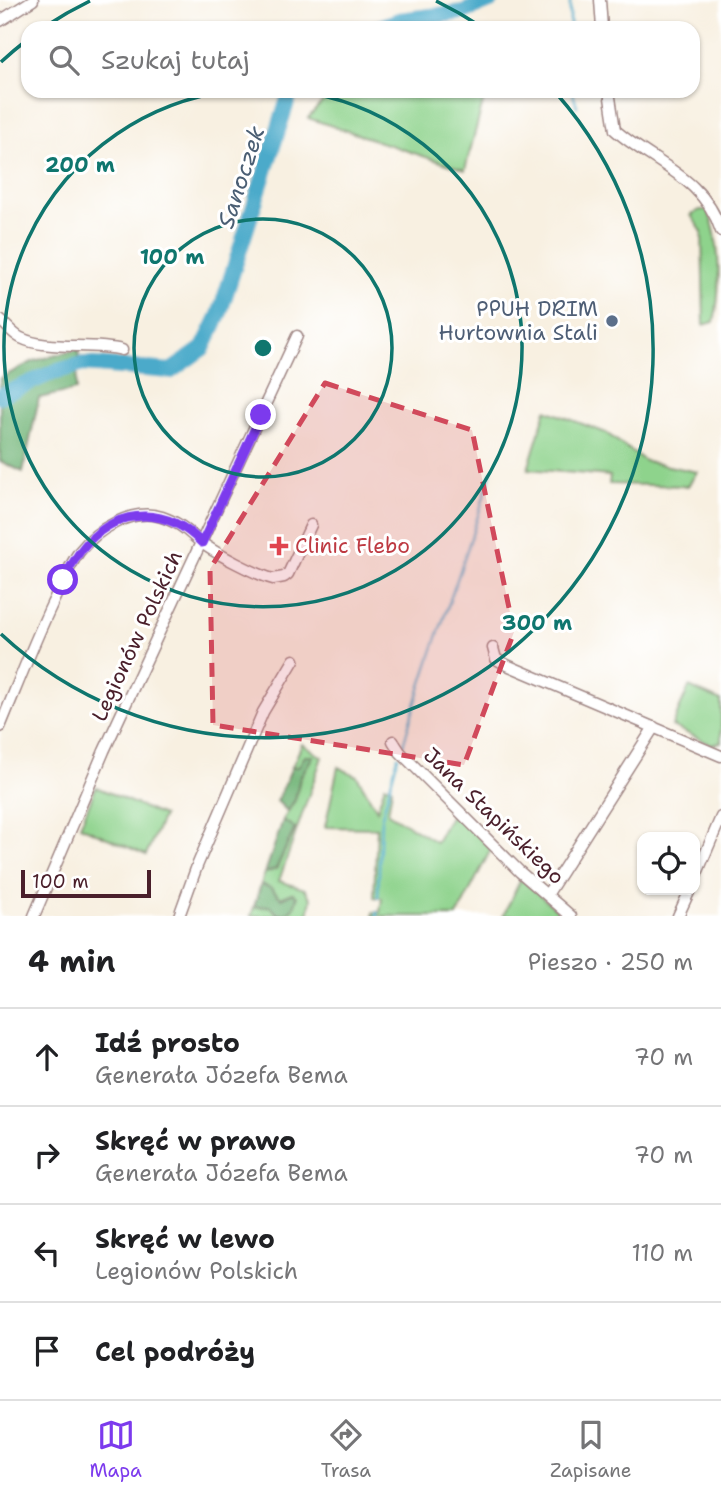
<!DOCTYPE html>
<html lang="pl">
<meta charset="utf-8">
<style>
:root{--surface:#fff;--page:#f2f2f2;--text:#202124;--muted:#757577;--line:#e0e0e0;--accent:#7c3aed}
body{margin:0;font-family:"Shantell Sans",sans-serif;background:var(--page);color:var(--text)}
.controls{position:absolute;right:21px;bottom:21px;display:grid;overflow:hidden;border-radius:14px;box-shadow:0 2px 5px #0004}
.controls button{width:63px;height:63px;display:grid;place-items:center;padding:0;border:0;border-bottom:2px solid var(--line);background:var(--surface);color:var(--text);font:35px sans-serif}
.scale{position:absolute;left:21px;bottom:18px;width:130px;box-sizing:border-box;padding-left:7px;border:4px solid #4a1f2b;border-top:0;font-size:19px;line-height:24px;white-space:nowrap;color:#4a1f2b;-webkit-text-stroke:5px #fff;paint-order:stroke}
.stop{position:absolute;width:21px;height:21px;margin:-16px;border:5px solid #7c3aed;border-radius:50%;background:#fff}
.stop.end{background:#7c3aed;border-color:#fff;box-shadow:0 2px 7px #0008}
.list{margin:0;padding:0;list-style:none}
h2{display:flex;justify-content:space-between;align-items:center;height:91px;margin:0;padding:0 28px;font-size:30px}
h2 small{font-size:23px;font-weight:400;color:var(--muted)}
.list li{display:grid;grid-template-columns:46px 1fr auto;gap:21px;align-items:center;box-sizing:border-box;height:98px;padding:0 28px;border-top:2px solid var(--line)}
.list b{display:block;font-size:26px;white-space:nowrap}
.list p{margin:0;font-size:23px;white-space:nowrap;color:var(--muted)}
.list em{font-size:23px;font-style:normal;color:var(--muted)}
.icon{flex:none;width:38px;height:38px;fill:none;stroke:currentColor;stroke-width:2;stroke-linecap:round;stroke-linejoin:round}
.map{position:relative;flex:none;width:721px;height:916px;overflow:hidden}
.search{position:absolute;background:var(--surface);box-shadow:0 2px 5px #0004;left:21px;right:21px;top:21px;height:77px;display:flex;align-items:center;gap:18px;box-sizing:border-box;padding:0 24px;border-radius:21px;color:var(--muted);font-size:26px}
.sheet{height:483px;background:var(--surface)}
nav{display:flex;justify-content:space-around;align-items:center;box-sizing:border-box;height:98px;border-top:2px solid var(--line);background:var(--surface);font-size:19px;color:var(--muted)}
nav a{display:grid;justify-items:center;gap:4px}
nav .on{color:var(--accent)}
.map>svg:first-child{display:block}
.green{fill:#8ed38c;stroke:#6c795c;stroke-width:2}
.forest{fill:#72b578;stroke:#5e6a52;stroke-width:2}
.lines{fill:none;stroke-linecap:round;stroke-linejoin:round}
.stream{stroke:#4baaca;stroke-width:2.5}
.river{stroke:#4baaca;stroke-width:16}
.minor-casing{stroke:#a18886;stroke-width:13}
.minor{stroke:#fff;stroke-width:10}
.route{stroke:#7c3aed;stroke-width:9}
.marked{fill:#d1495b;fill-opacity:0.2;stroke:#d1495b;stroke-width:5;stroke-dasharray:14 9;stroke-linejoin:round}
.ring{fill:none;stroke:#0f766e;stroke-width:3.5}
.service-dot{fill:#5c6f8a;stroke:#fff;stroke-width:2.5}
.health-dot{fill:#e0444e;stroke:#fff;stroke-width:2.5}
.labels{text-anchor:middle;stroke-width:6;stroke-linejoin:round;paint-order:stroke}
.service-label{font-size:21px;fill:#4e5e75;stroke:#fff;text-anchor:end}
.health-label{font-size:21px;fill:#be3a42;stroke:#fff;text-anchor:start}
.street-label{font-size:21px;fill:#4a1f2b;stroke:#fff}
.water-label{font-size:23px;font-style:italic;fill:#4a5e73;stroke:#fff}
.centre{fill:#0f766e;stroke:#fff;stroke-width:3.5}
.ring-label{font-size:21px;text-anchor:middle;font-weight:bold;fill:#0f766e;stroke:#fff;stroke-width:6;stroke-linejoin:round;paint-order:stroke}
</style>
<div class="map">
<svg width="721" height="916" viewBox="0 0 721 916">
<rect width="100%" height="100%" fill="#fff"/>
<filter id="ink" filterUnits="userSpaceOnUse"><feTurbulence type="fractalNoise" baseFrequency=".0143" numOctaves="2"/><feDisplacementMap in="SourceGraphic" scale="14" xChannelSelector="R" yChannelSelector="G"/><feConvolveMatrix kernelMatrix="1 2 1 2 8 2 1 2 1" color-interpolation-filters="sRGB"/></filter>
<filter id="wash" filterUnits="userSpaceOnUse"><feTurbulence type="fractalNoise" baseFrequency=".00686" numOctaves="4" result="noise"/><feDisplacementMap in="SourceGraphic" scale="28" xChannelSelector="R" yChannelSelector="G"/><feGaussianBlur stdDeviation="1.57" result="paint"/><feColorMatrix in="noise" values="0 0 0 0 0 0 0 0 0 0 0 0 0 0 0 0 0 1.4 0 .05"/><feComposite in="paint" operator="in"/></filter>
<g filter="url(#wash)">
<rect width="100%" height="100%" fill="#f8f0e1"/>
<path class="green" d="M 332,91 L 486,91 L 465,170 L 308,118 Z
M 700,210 L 707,210 C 721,235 721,292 714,322 L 704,325 L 702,232 L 691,215 Z
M 546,410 L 606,433 L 645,461 L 697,472 L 688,486 L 609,484 L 610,476 L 528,469 Z
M 689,687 L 721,701 L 721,742 L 712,745 L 672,726 Z
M 302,744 L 322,757 L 279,881 L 305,889 L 311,899 L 308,916 L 251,916 L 254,907 L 270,906 L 278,914 L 294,907 L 297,897 L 293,893 L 281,898 L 271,888 L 261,884 L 265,873 L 276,869 L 295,829 L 283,820 L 295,800 L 300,778 L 312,757 L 298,767 L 292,767 Z
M 338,767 L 357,776 L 377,810 L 385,785 L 392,788 L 388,813 L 436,842 L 453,811 L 491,849 L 457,916 L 373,916 L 373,912 L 380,912 L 382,898 L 374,897 L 377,828 L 325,827 Z
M 96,787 L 163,816 L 146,855 L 80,826 Z
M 521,879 L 564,916 L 503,916 Z"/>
<path class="forest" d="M 79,349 L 76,390 L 39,398 L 23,472 L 0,461 L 0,378 L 34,361 Z
M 305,756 L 313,756 L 300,777 L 295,800 L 287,811 L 277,801 L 292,767 L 298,767 Z
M 283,820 L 295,828 L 276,869 L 265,873 Z
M 261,884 L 271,888 L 281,898 L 293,893 L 297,897 L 294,907 L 286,914 L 278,914 L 270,906 L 254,907 Z"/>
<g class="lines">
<path class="stream" d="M 570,0 L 570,28
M 572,91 L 577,106
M 403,746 C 428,653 466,564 491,472
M 378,897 L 381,820 L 398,756
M 377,916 L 377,912"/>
<path class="river" d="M 378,28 L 399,20 L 463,12 L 492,0
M 0,396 L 54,372 L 83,364 L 171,371 L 203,348 L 219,315 L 289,96 L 293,91"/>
</g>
</g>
<g filter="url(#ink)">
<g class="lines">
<defs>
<path id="minor" d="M 600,0 L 602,28
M 0,21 L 33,0
M 609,91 L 615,130 C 654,164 704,177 721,231
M 0,320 C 6,325 14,335 21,338 C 47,351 92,342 122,350
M 493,648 L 496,659 L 507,665 L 721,756
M 0,727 C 17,686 33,644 52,604 C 60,587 68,568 79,552 C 97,529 133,507 162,517 C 184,525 185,530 202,543 C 215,553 257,575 273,579 L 284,577 L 288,574 L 311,525
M 393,741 L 400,752 L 520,872 L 571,916
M 695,878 L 721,817
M 547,895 L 654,727
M 34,916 L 104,751 L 297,336
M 179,916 L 197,866 L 263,712 L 294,660
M 678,916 L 690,890"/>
</defs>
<use href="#minor" class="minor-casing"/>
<use href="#minor" class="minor"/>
</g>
</g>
<g class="lines" filter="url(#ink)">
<path class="route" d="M 63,580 C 70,567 77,554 87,543 C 122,506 168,508 202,543 L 261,415"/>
</g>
<path class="marked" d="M 325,383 L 472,430 L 514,632 L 464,765 L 213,725 L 210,569 Z"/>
<g class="ring">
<circle cx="263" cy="348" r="129"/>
<path d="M297 91A259 259 0 1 1 229 91"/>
<path d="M1 62A388 388 0 0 1 27 40M46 26A388 388 0 0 1 90 1M436 1A388 388 0 0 1 480 26M556 93A388 388 0 0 1 1 634"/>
</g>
<circle class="service-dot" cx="612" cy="321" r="7"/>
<path class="health-dot" d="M275.5 535.5h7v7h7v7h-7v7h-7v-7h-7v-7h7z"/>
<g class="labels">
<g class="service-label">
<text x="598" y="316">PPUH DRIM<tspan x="598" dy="24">Hurtownia Stali</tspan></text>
</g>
<g class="health-label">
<text x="295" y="553">Clinic Flebo</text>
</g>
<g class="street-label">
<text transform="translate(137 636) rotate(-65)" y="7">Legionów Polskich</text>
<text transform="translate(494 816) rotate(44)" y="7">Jana Stapińskiego</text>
</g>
<g class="water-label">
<text transform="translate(241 177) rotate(-72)" y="8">Sanoczek</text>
</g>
</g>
<circle cx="263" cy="348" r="10" class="centre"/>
<g class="ring-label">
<text x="80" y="172">200 m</text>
<text x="172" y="264">100 m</text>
<text x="537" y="630">300 m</text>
</g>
</svg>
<div class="controls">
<button><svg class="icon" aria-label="locate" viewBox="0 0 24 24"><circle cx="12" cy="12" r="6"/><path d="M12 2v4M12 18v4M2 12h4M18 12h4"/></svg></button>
</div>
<div class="scale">100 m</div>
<div class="stop" style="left:63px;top:580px"></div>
<div class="stop end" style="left:261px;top:415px"></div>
<div class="search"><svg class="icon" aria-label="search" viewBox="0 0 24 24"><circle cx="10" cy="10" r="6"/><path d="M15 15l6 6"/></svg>Szukaj tutaj</div>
</div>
<section class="sheet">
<h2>4 min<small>Pieszo · 250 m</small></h2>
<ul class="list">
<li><svg class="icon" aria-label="ahead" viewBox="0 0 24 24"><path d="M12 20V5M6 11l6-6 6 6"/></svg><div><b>Idź prosto</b><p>Generała Józefa Bema</p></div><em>70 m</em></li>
<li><svg class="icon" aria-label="right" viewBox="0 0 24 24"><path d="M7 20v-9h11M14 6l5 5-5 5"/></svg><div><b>Skręć w prawo</b><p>Generała Józefa Bema</p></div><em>70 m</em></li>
<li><svg class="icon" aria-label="left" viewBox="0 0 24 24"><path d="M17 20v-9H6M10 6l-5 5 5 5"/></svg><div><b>Skręć w lewo</b><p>Legionów Polskich</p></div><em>110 m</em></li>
<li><svg class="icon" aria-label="arrive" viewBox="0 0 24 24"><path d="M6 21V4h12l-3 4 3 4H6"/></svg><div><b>Cel podróży</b></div></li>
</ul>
</section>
<nav>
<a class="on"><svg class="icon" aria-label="map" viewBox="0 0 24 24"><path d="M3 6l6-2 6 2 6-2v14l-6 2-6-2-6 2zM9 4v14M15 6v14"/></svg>Mapa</a>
<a><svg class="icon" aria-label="directions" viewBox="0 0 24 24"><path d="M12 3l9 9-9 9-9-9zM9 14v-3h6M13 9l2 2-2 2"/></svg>Trasa</a>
<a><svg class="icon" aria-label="saved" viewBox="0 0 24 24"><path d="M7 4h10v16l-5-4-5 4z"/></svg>Zapisane</a>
</nav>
